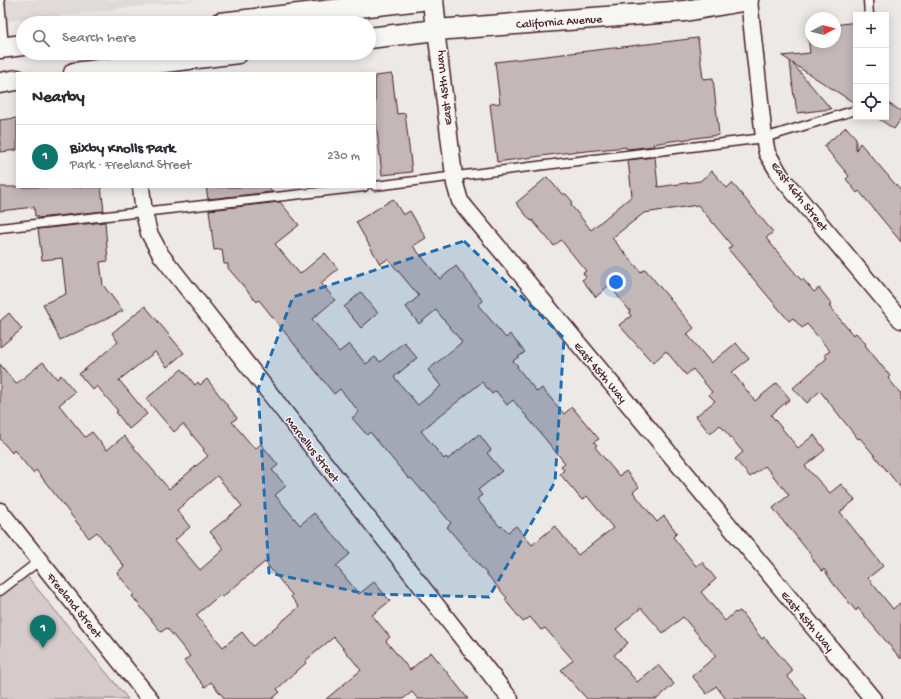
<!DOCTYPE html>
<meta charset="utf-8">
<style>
:root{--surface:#fff;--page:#f2f2f3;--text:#2b2b33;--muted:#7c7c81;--line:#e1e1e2;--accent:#0f766e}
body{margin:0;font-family:"Gochi Hand",sans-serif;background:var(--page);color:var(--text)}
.controls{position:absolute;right:12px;top:12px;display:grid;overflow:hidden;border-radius:0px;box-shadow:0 2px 10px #0003}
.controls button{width:36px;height:36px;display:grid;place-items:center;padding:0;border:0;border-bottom:1px solid var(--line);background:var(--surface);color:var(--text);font:20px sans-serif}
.compass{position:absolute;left:805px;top:12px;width:36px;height:36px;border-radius:50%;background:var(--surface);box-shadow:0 2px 10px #0003;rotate:83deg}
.you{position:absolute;left:616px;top:282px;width:14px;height:14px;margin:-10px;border:3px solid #fff;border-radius:50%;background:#1a73e8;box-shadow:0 0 0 6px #1a73e833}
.badge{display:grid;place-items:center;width:26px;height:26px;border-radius:50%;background:var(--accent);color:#fff;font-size:13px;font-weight:700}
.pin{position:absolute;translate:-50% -33px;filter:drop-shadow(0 1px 2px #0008)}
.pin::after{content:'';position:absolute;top:21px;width:14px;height:12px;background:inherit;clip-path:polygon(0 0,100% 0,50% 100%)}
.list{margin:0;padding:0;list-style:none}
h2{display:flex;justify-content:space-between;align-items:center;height:52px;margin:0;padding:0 16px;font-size:17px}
h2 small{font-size:13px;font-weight:400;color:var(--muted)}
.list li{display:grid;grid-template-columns:26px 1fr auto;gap:12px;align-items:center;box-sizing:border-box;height:64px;padding:0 16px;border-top:1px solid var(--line)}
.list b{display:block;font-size:15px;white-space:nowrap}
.list p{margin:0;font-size:13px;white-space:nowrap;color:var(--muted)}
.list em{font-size:13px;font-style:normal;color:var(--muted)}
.icon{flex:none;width:22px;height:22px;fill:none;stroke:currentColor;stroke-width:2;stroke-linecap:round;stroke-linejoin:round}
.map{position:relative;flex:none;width:901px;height:699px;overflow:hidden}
.search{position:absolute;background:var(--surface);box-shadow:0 2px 10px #0003;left:16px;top:16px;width:360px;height:44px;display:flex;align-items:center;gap:10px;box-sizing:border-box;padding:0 14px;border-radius:22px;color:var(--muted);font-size:15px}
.panel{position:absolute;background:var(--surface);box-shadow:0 2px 10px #0003;left:16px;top:72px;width:360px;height:116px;border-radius:0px}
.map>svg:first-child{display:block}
.built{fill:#e0dad8}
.green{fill:#d4cbca;stroke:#8f757a}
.building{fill:#c4b7b7;stroke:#4a1f2b;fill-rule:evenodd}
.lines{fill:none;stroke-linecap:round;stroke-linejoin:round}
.service-casing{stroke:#4a1f2b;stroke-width:11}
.minor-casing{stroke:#4a1f2b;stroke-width:19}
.tertiary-casing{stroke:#4a1f2b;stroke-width:23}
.service{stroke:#f6f6f2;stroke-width:8}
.minor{stroke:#f6f6f2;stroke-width:16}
.tertiary{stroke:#f6f6f2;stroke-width:20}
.marked{fill:#1f6fb2;fill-opacity:0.2;stroke:#1f6fb2;stroke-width:3;stroke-dasharray:8 5;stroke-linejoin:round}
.labels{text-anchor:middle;stroke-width:3;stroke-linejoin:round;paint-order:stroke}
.street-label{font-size:12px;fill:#4a1f2b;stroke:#f6f6f2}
</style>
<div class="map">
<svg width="901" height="699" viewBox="0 0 901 699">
<rect width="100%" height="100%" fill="#ece9e6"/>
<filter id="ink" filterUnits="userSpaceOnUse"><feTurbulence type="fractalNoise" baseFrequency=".025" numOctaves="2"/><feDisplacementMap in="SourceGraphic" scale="8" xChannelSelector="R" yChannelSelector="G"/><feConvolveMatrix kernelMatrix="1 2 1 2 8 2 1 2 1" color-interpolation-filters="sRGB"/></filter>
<g filter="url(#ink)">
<path class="built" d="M 0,0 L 198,0 L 0,22 Z"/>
<path class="green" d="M 26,575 L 128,699 L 0,699 L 0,597 Z"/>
<path class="building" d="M 856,22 L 856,104 L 792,63 L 831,109 L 797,113 L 795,98 L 794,98 L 790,61 L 782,56 L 810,53 L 807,28 L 811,28 L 811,42 L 835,42 L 835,25 Z
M 698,38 L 703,79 L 713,78 L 719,135 L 671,141 L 653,144 L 654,146 L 627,149 L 626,147 L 577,152 L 578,151 L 497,162 L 490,104 L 500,103 L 495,62 Z
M 392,74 L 397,114 L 405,113 L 412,172 L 382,175 L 375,113 L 375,76 Z
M 886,102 L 901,111 L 901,119 L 894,129 L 876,117 L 886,117 Z
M 17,118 L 17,150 L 0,152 L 0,120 Z
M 846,127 L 856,138 L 856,150 L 860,143 L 901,191 L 901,242 L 859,191 L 857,193 L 846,179 L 849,176 L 824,146 Z
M 655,157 L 658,187 L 700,181 L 712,171 L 727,188 L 732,183 L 773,232 L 766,238 L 801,280 L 803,279 L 814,292 L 819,288 L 832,304 L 829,306 L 853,335 L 856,333 L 866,344 L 865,345 L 890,376 L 888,378 L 901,394 L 901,488 L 860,438 L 858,439 L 820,391 L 807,403 L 793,388 L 827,358 L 824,355 L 830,351 L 807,324 L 802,328 L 793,318 L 789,321 L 728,249 L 732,246 L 698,205 L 644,213 L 612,238 L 641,272 L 645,269 L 694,328 L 687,334 L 711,363 L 736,343 L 749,359 L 732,372 L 755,401 L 777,383 L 790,399 L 771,415 L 798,448 L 814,435 L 825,450 L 805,466 L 830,493 L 841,484 L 855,500 L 840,512 L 883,566 L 868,578 L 893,609 L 901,602 L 901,659 L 858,608 L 856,611 L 832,582 L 824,569 L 822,571 L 811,557 L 812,556 L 787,525 L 786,525 L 773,508 L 789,495 L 765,466 L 750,477 L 735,459 L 743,452 L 720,425 L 710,434 L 696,416 L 715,401 L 709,395 L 712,392 L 693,369 L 686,375 L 666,351 L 653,363 L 619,325 L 631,316 L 629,313 L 630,311 L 609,285 L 596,297 L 582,280 L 586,277 L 583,273 L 586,271 L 561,240 L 554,246 L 532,220 L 531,221 L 516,203 L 547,177 L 562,194 L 566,194 L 572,201 L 571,205 L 591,230 L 632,196 L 628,160 Z
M 0,187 L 101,187 L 104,211 L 37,218 L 37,216 L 35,216 L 34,207 L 0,211 Z
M 206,187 L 268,187 L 272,192 L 208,199 Z
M 393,199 L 403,215 L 410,211 L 426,238 L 413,246 L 440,279 L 456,266 L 483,301 L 478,305 L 506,338 L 510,334 L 525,352 L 513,361 L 518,366 L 517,367 L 537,392 L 542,388 L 564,414 L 572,407 L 599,439 L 594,442 L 597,445 L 595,447 L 619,476 L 626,471 L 639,487 L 633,492 L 657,522 L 664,516 L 677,533 L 673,537 L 696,566 L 702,562 L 716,579 L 701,592 L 725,621 L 735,612 L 736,613 L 740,611 L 762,639 L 764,637 L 793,671 L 787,676 L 807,699 L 726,699 L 716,686 L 707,694 L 692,676 L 716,656 L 683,617 L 663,633 L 641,608 L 616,629 L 628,643 L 614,655 L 637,682 L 658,665 L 674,684 L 657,699 L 587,699 L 561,670 L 573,660 L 545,628 L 541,630 L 530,617 L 523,622 L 505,600 L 507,598 L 447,527 L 451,523 L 424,491 L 423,492 L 411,478 L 409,479 L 370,432 L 367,435 L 352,418 L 359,412 L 340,389 L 334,394 L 259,300 L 257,302 L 228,268 L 228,264 L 224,264 L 222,249 L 214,250 L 209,210 L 280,202 L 299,225 L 275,244 L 300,274 L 325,253 L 338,269 L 321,283 L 335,300 L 312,319 L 339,352 L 349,344 L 366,364 L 375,357 L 380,362 L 404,342 L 417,358 L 394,377 L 418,405 L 441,386 L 428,370 L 462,342 L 436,310 L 419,324 L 406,307 L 419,296 L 388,259 L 380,264 L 356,222 ZM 482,382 L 492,394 L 496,391 L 507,405 L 513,400 L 565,463 L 561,466 L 564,470 L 560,474 L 582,500 L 587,496 L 613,528 L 578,555 L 555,526 L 532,545 L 516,526 L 508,532 L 502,526 L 500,527 L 477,499 L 482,495 L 478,490 L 502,471 L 487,453 L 491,450 L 479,434 L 448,459 L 446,457 L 444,459 L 421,431 Z
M 105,222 L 108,261 L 100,262 L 103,285 L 123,311 L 60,340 L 43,304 L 66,294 L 62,258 L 42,260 L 38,229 Z
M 361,292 L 378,313 L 361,328 L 344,307 Z
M 145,306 L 184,353 L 167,367 L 155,352 L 119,380 L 147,414 L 129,429 L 116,412 L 118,411 L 97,386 L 93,390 L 79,374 L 118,342 L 112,333 Z
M 9,313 L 22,329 L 0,347 L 0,321 Z
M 43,362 L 57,379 L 61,375 L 75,392 L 59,405 L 85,437 L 92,432 L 107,450 L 124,436 L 169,489 L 208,456 L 203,450 L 204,449 L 183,424 L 174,432 L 146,399 L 182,369 L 195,385 L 198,382 L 200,385 L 207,379 L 237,418 L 232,422 L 255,449 L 261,444 L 278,465 L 272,470 L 286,486 L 275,495 L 300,525 L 314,513 L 350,554 L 336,566 L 359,594 L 374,582 L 390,601 L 372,615 L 390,637 L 386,641 L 410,670 L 431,652 L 468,699 L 418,699 L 412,692 L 403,699 L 326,699 L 361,670 L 334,637 L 305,661 L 306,663 L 277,689 L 280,692 L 272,699 L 225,699 L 211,682 L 205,687 L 184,661 L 190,656 L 167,628 L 161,632 L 132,596 L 134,594 L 117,573 L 124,566 L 97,532 L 89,538 L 36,470 L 33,473 L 14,450 L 12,453 L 0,439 L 0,364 L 16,384 ZM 217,476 L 242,506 L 210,532 L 224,549 L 200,570 L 175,540 L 190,527 L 177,510 ZM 265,562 L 292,595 L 291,597 L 299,607 L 253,646 L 242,632 L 223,647 L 196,615 L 220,595 L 222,597 Z"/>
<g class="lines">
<defs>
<path id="service" d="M 0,0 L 4,47
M 868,0 L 869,15
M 375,186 L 764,138 L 856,110
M 0,228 L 364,187
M 0,591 L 39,561"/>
<path id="minor" d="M 749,0 L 764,138 L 767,153 L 782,178 L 901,320
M 436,30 L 455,184 L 460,201 L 873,699
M 141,187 L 144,213 L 149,233 L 161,255 L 510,699
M 0,511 L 150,699"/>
<path id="tertiary" d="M 433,0 L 436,30
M 220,23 L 421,0
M 369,38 L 436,30 L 685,11 L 748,0
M 0,48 L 23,45
M 74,73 L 238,53
M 0,83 L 17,80"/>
</defs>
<use href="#service" class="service-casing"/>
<use href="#minor" class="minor-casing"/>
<use href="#tertiary" class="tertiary-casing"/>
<use href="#service" class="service"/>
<use href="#minor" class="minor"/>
<use href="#tertiary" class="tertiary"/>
</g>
</g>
<path class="marked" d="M 464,241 L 564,338 L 555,482 L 489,597 L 367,594 L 269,573 L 258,389 L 293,297 Z"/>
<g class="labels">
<g class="street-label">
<text transform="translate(559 21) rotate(-4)" y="4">California Avenue</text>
<text transform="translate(443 88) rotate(-97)" y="4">East 45th Way</text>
<text transform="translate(800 196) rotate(52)" y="4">East 46th Street</text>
<text transform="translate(601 372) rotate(50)" y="4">East 45th Way</text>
<text transform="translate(313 449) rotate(52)" y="4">Marcellus Street</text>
<text transform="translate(75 605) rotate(51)" y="4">Freeland Street</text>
<text transform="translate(808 621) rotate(50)" y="4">East 45th Way</text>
</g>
</g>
</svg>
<div class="controls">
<button>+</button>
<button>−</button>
<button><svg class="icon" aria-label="locate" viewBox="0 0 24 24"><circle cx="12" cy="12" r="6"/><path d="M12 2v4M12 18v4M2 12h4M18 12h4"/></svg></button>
</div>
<svg class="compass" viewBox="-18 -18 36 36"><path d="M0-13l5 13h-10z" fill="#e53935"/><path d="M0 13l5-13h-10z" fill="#7c7c81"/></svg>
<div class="you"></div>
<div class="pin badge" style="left:43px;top:648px">1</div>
<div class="search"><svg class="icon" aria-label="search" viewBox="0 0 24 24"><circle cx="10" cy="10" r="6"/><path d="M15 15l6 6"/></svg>Search here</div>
<section class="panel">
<h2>Nearby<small></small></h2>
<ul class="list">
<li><span class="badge">1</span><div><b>Bixby Knolls Park</b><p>Park · Freeland Street</p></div><em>230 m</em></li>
</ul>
</section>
</div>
